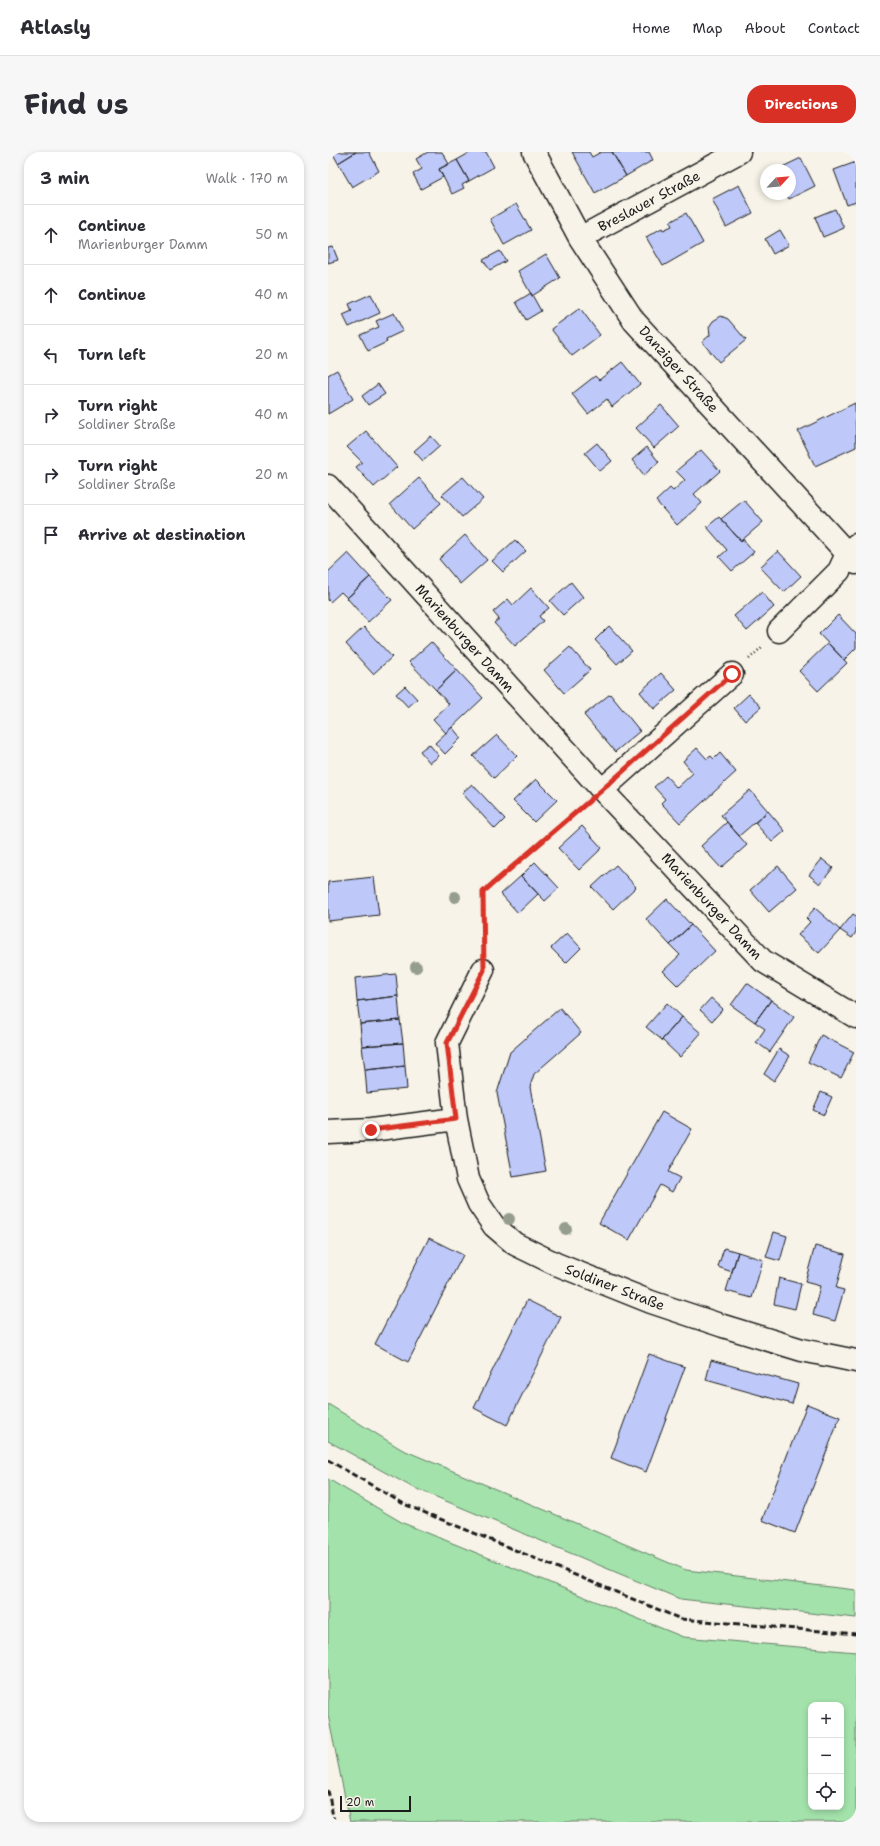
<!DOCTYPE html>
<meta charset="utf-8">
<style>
:root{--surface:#fff;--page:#f7f7f7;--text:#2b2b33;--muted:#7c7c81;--line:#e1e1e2;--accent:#d93025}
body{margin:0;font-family:"Shantell Sans",sans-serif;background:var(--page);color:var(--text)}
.controls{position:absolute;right:12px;bottom:12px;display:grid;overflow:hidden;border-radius:8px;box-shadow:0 2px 6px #0003}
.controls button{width:36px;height:36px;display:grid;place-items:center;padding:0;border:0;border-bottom:1px solid var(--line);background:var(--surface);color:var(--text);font:20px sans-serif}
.compass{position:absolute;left:432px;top:12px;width:36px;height:36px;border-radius:50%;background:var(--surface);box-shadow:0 2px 6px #0003;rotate:64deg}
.scale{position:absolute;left:12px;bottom:10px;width:71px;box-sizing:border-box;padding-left:4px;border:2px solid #1c1c1c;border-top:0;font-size:11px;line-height:14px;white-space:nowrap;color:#1c1c1c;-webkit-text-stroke:3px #f7f3e8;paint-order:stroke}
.stop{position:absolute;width:12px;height:12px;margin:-9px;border:3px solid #d93025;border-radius:50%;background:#fff}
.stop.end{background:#d93025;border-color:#fff;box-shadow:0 1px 4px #0008}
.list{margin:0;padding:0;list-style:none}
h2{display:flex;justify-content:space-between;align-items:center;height:52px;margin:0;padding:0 16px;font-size:17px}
h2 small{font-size:13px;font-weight:400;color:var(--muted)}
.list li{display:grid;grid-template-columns:26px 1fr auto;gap:12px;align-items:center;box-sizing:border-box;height:60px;padding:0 16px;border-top:1px solid var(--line)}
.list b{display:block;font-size:15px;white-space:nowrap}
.list p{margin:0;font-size:13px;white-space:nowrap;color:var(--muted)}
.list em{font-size:13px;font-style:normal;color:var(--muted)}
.icon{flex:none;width:22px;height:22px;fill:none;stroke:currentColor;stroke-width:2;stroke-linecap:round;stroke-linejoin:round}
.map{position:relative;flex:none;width:528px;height:1670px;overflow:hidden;border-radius:16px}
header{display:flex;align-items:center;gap:24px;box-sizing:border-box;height:56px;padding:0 20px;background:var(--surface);border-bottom:1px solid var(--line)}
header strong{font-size:19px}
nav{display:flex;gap:22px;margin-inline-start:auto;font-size:14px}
.intro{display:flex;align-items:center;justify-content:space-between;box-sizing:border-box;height:96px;padding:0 24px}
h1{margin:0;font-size:28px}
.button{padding:10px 18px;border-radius:16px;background:var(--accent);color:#fff;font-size:14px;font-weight:700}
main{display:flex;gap:24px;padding:0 24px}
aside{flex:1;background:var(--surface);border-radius:16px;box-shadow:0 2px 6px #0003}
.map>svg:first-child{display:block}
.green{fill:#a3e2ab;stroke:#607f64;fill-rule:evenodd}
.building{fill:#bec9fa;stroke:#1c1c1c}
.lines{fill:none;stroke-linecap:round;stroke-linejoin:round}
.minor-casing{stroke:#1c1c1c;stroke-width:25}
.path{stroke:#1c1c1c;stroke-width:2.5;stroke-dasharray:1 3;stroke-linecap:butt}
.minor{stroke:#f7f3e8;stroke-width:22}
.rail{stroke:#1c1c1c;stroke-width:3;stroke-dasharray:6 3;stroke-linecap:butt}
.tree{fill:#959d8f}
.route{stroke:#d93025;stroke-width:5}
.labels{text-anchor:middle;stroke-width:4;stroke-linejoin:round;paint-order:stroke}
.street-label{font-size:14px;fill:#1c1c1c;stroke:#f7f3e8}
</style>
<header>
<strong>Atlasly</strong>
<nav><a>Home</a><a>Map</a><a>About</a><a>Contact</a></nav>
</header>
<div class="intro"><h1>Find us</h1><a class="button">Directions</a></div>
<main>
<aside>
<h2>3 min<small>Walk · 170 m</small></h2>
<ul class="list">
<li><svg class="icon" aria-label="ahead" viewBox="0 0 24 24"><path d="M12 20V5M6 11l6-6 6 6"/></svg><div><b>Continue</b><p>Marienburger Damm</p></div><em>50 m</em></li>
<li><svg class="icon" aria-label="ahead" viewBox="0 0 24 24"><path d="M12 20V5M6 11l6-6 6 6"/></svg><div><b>Continue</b></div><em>40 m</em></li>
<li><svg class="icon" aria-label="left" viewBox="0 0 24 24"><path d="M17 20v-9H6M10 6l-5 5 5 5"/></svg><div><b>Turn left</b></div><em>20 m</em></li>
<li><svg class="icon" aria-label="right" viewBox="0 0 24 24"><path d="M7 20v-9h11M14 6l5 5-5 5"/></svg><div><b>Turn right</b><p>Soldiner Straße</p></div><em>40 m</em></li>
<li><svg class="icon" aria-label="right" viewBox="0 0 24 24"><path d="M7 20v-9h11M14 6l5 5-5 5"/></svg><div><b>Turn right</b><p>Soldiner Straße</p></div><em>20 m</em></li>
<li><svg class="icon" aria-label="arrive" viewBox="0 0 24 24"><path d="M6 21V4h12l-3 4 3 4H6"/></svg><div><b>Arrive at destination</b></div></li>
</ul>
</aside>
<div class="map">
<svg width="528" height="1670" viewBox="0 0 528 1670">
<rect width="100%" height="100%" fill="#f7f3e8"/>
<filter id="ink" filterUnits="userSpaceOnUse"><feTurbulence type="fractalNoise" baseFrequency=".025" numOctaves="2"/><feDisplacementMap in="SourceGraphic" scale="8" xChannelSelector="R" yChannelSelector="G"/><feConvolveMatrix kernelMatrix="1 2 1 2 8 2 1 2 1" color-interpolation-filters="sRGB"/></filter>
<g filter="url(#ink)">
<path class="green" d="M 0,1252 L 73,1297 L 358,1418 L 528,1438 L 528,1466 L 352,1447 L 82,1334 L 0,1289 Z
M 0,1327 L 75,1371 L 355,1485 L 528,1500 L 528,1670 L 22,1670 L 0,1563 ZM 483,1553 L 513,1553 L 513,1655 L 483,1655 Z"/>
<path class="building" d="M 4,0 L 28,0 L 10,11 Z
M 28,0 L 41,0 L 51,19 L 24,35 L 10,11 Z
M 100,0 L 114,0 L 121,12 L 111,17 L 115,25 L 93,37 L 85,22 L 94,17 L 88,7 Z
M 143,0 L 158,0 L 166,15 L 141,29 L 129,8 Z
M 244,0 L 261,0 L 264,5 L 273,0 L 284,0 L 298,24 L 267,41 Z
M 284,0 L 321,0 L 325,8 L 298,24 Z
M 473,6 L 487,34 L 461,47 L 458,42 L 462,42 L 462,18 L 448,18 Z
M 129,8 L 141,29 L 134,33 L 136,36 L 124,42 L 111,17 Z
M 528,10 L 528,50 L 519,53 L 506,18 Z
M 411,33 L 425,61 L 398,75 L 384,47 Z
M 446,42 L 457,42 L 448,46 Z
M 188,52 L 203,78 L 176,93 L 162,67 Z
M 507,57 L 516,76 L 495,85 L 487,65 Z
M 358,61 L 375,91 L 335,114 L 318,85 L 334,76 L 335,78 L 344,74 L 342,70 Z
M 452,78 L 461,93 L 445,102 L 437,87 Z
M 5,95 L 10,108 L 0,111 L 0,96 Z
M 172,99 L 178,109 L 162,118 L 155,108 Z
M 218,102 L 232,126 L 204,144 L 190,119 Z
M 203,141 L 213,159 L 198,168 L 188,150 Z
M 43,142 L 52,161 L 21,175 L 15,163 L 24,159 L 21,152 Z
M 252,156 L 272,183 L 244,204 L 223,177 Z
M 66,161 L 75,179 L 58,187 L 59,190 L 40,199 L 32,183 L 51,175 L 48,169 Z
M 393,164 L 400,167 L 418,188 L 391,210 L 374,190 L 382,183 L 381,175 L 385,169 Z
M 294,210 L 312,232 L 284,255 L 279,247 L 260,262 L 244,242 L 267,224 L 271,228 Z
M 9,218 L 25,247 L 0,262 L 0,223 Z
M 50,232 L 57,242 L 40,253 L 34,244 Z
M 527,251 L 528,295 L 487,314 L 470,279 Z
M 333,253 L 351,274 L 326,296 L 308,276 Z
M 38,279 L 69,315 L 46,335 L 28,315 L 34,310 L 19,295 Z
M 103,284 L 112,294 L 95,309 L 86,299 Z
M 269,291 L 284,309 L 272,319 L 257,301 Z
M 319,295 L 331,310 L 316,323 L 304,308 Z
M 373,298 L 392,319 L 366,342 L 374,351 L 349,373 L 328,349 L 342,336 L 345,339 L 357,328 L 348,319 Z
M 135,325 L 155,347 L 134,365 L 114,343 Z
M 91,326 L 113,351 L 84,377 L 62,352 Z
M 416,348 L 435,370 L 413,389 L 393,367 Z
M 391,365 L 413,389 L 415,387 L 426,400 L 404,419 L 391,405 L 399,398 L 379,375 Z
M 137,383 L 159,408 L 132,432 L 111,407 Z
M 187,388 L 198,399 L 175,420 L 164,409 Z
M 450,399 L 473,424 L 456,440 L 432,415 Z
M 20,401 L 42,425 L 19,446 L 13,440 L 2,450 L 0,448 L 0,420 Z
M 42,425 L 64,448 L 40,470 L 19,446 Z
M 243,430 L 255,445 L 235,463 L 222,449 Z
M 203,436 L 221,456 L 211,464 L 215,469 L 187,494 L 166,471 L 171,467 L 165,460 L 180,447 L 185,453 Z
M 434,440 L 446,455 L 419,479 L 406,464 Z
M 510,463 L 528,482 L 528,496 L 516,508 L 491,482 Z
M 281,474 L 304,499 L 289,512 L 267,488 Z
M 36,475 L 64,505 L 45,522 L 18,492 Z
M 103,490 L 129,518 L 108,538 L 81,510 Z
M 500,491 L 519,511 L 490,539 L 471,519 Z
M 242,495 L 262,518 L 236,541 L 216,518 Z
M 129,518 L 155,546 L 118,581 L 105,567 L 121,552 L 108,538 Z
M 333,521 L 348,538 L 326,557 L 312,540 Z
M 77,534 L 89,547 L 80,555 L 68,542 Z
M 282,542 L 312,579 L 287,600 L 256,563 Z
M 421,542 L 433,555 L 417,569 L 406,556 Z
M 124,575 L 133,586 L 117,602 L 107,591 Z
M 169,583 L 189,604 L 166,626 L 145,604 Z
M 101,592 L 111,604 L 102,611 L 92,599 Z
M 369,596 L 379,607 L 383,604 L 386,607 L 392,601 L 408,620 L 352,671 L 333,651 L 337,647 L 326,635 L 338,624 L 349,636 L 365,621 L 355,609 Z
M 208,627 L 229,648 L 206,670 L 185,649 Z
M 144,632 L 177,667 L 167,677 L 134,641 Z
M 422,638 L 440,659 L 411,684 L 393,663 Z
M 440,659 L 457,679 L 444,690 L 427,671 Z
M 399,670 L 419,693 L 393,716 L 373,694 Z
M 254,674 L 274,696 L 251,718 L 230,696 Z
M 494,707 L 505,716 L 492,732 L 481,723 Z
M 207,710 L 231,736 L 217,749 L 193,724 Z
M 288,713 L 308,735 L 285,757 L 264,735 Z
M 450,714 L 469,736 L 441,760 L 422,738 Z
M 193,724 L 210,742 L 190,761 L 173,742 Z
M 46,725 L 51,763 L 0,769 L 0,730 Z
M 339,747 L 363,773 L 342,793 L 318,767 Z
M 487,756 L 512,778 L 491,801 L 470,783 L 482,770 L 478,766 Z
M 525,762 L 528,764 L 528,780 L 524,786 L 512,778 Z
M 363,773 L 387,799 L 350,834 L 335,819 L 352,803 L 342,793 Z
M 239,781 L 253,796 L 238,811 L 223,796 Z
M 68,822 L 70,844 L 29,849 L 27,826 Z
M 419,831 L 443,848 L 427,870 L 403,853 Z
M 70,844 L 72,868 L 32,872 L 29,849 Z
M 383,846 L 395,857 L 384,869 L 372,858 Z
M 443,848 L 466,865 L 442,900 L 428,890 L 437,877 L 427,870 Z
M 339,851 L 354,865 L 334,888 L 318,875 Z
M 232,856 L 253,881 L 206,922 L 202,935 L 218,1019 L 185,1025 L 169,941 L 182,900 Z
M 354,865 L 373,881 L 352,905 L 334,888 Z
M 72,868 L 75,891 L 34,894 L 32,872 Z
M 493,883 L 526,900 L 513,926 L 480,910 Z
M 75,891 L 77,914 L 37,918 L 34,894 Z
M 451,897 L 462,904 L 446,929 L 436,922 Z
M 77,914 L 79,937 L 39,941 L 37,918 Z
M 493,940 L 504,945 L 496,963 L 485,958 Z
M 334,960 L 364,977 L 340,1020 L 352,1026 L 344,1040 L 332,1033 L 301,1088 L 271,1071 Z
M 446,1080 L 459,1084 L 452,1109 L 438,1105 Z
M 101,1086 L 135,1103 L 80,1210 L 47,1192 Z
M 487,1094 L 517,1102 L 508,1136 L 516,1138 L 507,1169 L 485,1163 L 492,1134 L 477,1130 Z
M 396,1096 L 410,1100 L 404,1120 L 390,1115 Z
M 410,1100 L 435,1108 L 424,1146 L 398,1139 Z
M 451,1126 L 473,1132 L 467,1157 L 446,1152 Z
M 199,1148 L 233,1165 L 179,1273 L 146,1256 Z
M 321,1202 L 357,1215 L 318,1320 L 283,1306 Z
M 383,1208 L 470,1232 L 464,1252 L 378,1228 Z
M 479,1252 L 512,1265 L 467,1381 L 434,1368 Z"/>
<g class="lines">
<defs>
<path id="minor" d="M 206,0 L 252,86 L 306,169 L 528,411
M 252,86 L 411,0
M 0,334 L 274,638 L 435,809 L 528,865
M 451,479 L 511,419 L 519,402 L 528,393
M 274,638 L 404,522
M 155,818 L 119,891 L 128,967 L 140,1027 L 151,1052 L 166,1074 L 187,1092 L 228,1112 L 323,1150 L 395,1174 L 474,1198 L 528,1209
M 0,980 L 43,978 L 128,967"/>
</defs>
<use href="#minor" class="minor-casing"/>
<path class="path" d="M 421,507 L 435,494
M 155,795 L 155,740 L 256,653"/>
<use href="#minor" class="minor"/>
<path class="rail" d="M 0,1308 L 76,1352 L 353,1467 L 528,1482
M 0,1638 L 6,1670"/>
</g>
<g class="tree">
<circle cx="127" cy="745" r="6"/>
<circle cx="88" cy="815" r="6"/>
<circle cx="181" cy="1067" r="6"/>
<circle cx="238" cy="1077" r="6"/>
</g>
</g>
<g class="lines" filter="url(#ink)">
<path class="route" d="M 43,978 L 128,967 L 119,891 L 156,818 L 155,740 L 274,638 L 404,522"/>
</g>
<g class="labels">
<g class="street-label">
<text transform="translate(321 49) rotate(-28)" y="5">Breslauer Straße</text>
<text transform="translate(351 217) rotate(48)" y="5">Danziger Straße</text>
<text transform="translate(137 486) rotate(48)" y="5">Marienburger Damm</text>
<text transform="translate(384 754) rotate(47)" y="5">Marienburger Damm</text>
<text transform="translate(287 1135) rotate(21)" y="5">Soldiner Straße</text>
</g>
</g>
</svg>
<div class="controls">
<button>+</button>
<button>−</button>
<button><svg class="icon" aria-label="locate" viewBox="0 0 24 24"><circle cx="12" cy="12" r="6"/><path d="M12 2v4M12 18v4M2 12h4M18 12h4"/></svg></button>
</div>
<svg class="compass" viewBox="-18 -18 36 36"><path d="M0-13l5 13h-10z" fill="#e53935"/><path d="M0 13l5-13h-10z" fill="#7c7c81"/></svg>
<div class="scale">20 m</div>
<div class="stop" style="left:404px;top:522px"></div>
<div class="stop end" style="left:43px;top:978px"></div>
</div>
</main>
